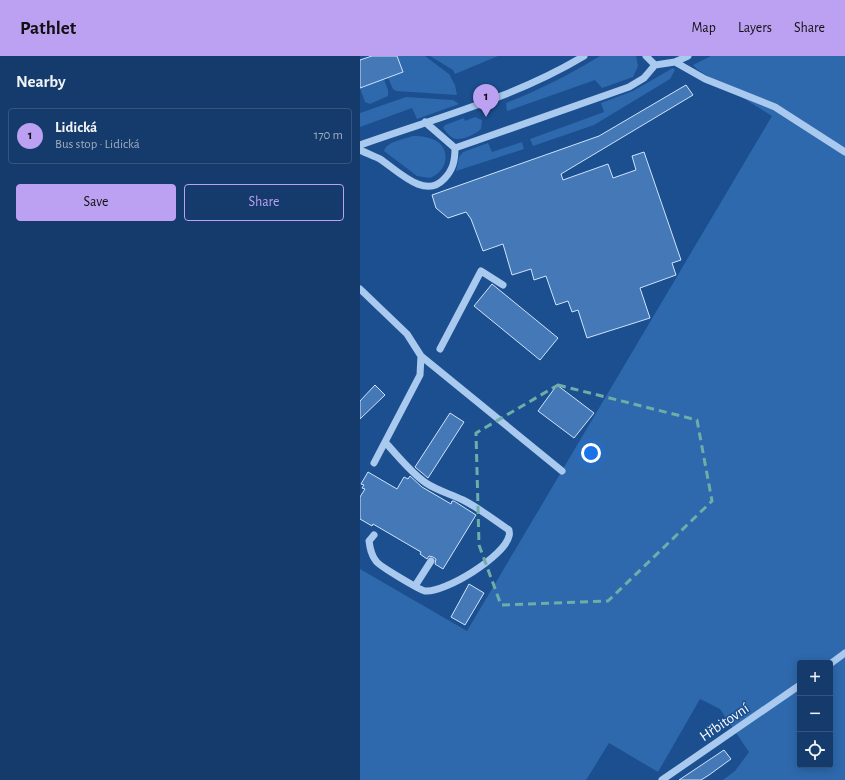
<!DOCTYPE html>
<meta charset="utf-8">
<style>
:root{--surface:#143b6b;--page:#1d4271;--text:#f1f3f6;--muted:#9dadc1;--line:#33557e;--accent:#bca0f2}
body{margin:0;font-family:"Alegreya Sans",sans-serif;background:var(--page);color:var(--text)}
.controls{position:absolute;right:12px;bottom:12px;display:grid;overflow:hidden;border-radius:4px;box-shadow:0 2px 10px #0003}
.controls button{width:36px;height:36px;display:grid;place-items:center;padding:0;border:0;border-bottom:1px solid var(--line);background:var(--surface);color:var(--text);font:20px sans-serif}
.you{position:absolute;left:231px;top:397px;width:14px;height:14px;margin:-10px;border:3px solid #fff;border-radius:50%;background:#1a73e8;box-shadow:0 0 0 6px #1a73e833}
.badge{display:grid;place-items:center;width:26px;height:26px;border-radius:50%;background:var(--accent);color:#111;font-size:13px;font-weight:700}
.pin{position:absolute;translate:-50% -33px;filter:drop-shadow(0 1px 2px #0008)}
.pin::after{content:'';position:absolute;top:21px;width:14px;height:12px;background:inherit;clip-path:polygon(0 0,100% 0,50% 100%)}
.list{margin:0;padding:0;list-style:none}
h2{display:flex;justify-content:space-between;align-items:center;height:52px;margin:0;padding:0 16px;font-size:17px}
h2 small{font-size:13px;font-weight:400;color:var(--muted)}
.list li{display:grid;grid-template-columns:26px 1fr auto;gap:12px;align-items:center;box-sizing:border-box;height:56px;margin:0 8px 8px;padding:0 8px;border:1px solid var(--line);border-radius:4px}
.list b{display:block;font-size:15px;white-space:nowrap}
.list p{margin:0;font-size:13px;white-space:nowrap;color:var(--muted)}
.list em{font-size:13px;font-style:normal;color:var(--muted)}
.actions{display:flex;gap:8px;padding:12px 16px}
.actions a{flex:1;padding:9px 0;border:1px solid var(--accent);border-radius:4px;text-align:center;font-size:14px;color:var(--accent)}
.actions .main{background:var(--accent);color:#111}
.icon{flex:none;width:22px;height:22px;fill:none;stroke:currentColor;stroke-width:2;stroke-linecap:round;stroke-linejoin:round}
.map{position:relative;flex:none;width:485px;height:724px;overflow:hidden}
header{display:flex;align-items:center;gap:24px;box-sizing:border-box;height:56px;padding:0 20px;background:var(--accent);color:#111}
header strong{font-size:19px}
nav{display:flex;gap:22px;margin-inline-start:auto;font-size:14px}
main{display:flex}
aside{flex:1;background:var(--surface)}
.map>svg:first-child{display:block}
.green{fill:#2e69ad;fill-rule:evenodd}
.building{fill:#4478b7;stroke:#cfe3fa}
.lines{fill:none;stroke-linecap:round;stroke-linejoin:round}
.minor{stroke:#a9c9ee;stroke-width:7}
.marked{fill:none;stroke:#6fada8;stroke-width:3;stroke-dasharray:8 5;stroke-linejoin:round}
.labels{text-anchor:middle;stroke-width:3;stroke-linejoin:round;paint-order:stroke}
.street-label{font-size:15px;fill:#fff;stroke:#1b4f8f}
</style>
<header>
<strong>Pathlet</strong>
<nav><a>Map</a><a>Layers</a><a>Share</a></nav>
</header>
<main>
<aside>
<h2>Nearby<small></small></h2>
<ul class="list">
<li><span class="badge">1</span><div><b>Lidická</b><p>Bus stop · Lidická</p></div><em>170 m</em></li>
</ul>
<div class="actions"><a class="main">Save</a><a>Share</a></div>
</aside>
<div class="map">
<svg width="485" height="724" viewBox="0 0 485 724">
<rect width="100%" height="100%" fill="#1b4f8f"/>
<path class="green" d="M 37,0 L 65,0 L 89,18 L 95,29 L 97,39 L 36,35 L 33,33 L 28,22 L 43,16 Z
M 70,0 L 138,0 L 95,18 L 93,14 Z
M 240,0 L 276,0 L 278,10 L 273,21 L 242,32 L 235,24 L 147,55 L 146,47 C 179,34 209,19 240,0 Z
M 351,0 L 485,0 L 485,724 L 363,724 L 375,715 L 389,696 L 360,653 L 340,643 L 298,716 L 249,687 L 226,724 L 0,724 L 0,513 L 107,575 L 412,60 L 338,14 L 333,9 ZM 440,607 L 470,607 L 470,709 L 440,709 Z
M 313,12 L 315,14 L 310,23 L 234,69 L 173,90 L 170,83 L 244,56 L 241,47 L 273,35 Z
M 24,23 L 28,34 L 28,40 L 10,48 L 5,46 L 0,32 Z
M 46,41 L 93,44 L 99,48 L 57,63 L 52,52 L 0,71 L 0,57 Z
M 115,61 L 122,64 L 121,73 C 116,78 100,86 93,82 C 89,80 86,75 83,72 L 85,69 L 104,62 L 105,65 Z
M 53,80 C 61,80 71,81 78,86 C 87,92 88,106 81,114 C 78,118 74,120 70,122 L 57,120 L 24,95 C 26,86 44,83 53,80 Z
M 162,86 L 164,93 L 96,115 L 99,101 L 103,96 L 128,87 L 132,96 Z"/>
<path class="building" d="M 12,0 L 37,0 L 43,16 L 0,32 L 0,4 Z
M 326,29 L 333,39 L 201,118 L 203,124 L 248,108 L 253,122 L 276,114 L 272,100 L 284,96 L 321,204 L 312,207 L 316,219 L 280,232 L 290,262 L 227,282 L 218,254 L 212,256 L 208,245 L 196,249 L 186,220 L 174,224 L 171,213 L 152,219 L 143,188 L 123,195 L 111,163 L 106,156 L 88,162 L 76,152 L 72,139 L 239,80 Z
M 132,228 L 198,282 L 180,304 L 114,250 Z
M 15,329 L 25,339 L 0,363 L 0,345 Z
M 197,329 L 234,357 L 214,382 L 178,355 Z
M 90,357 L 104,366 L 68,422 L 55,411 Z
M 8,416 L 37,433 L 44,421 L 48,423 L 50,420 L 62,431 L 91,448 L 92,445 L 94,445 L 116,459 L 83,513 L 75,508 L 76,503 L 73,501 L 69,500 L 67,503 L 60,498 L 61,496 L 13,468 L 12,470 L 0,463 L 0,441 L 5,433 L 2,432 L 4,429 L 1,428 Z
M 109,528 L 124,537 L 105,569 L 91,561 Z
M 364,694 L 371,703 L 349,719 L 341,724 L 319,724 Z"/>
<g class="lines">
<path class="minor" d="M 286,0 L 295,9 L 315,6 L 328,0
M 315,6 L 345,23 L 415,51 L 485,96
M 0,89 C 76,62 154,42 224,0
M 95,92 L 269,31 L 284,22 L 295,9
M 0,94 C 6,97 14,100 20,103 C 37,114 65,144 84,123 C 93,114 95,105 95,92 L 65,66
M 0,233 L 47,278 L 61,300 L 60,319 L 14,407
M 80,293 L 121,215 L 143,229
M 61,300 L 202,415
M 14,479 L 9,485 C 10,492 11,499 16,505 C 19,510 60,534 65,535 C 85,537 145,500 149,480 C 150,478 149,476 149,474 C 134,464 119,452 103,444 C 91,438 78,435 66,427 C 51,417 38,400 25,386
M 55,530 L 71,505
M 470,608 L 485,597
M 302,724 L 440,629"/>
</g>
<path class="marked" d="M 198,329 L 337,364 L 352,445 L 248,545 L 141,549 L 119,489 L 116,377 Z"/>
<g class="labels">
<g class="street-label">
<text transform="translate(364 666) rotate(-34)" y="5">Hřbitovní</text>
</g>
</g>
</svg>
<div class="controls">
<button>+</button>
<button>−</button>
<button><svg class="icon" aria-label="locate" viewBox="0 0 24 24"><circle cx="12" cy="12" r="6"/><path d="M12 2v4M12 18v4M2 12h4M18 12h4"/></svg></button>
</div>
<div class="you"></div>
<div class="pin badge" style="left:126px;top:61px">1</div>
</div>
</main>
